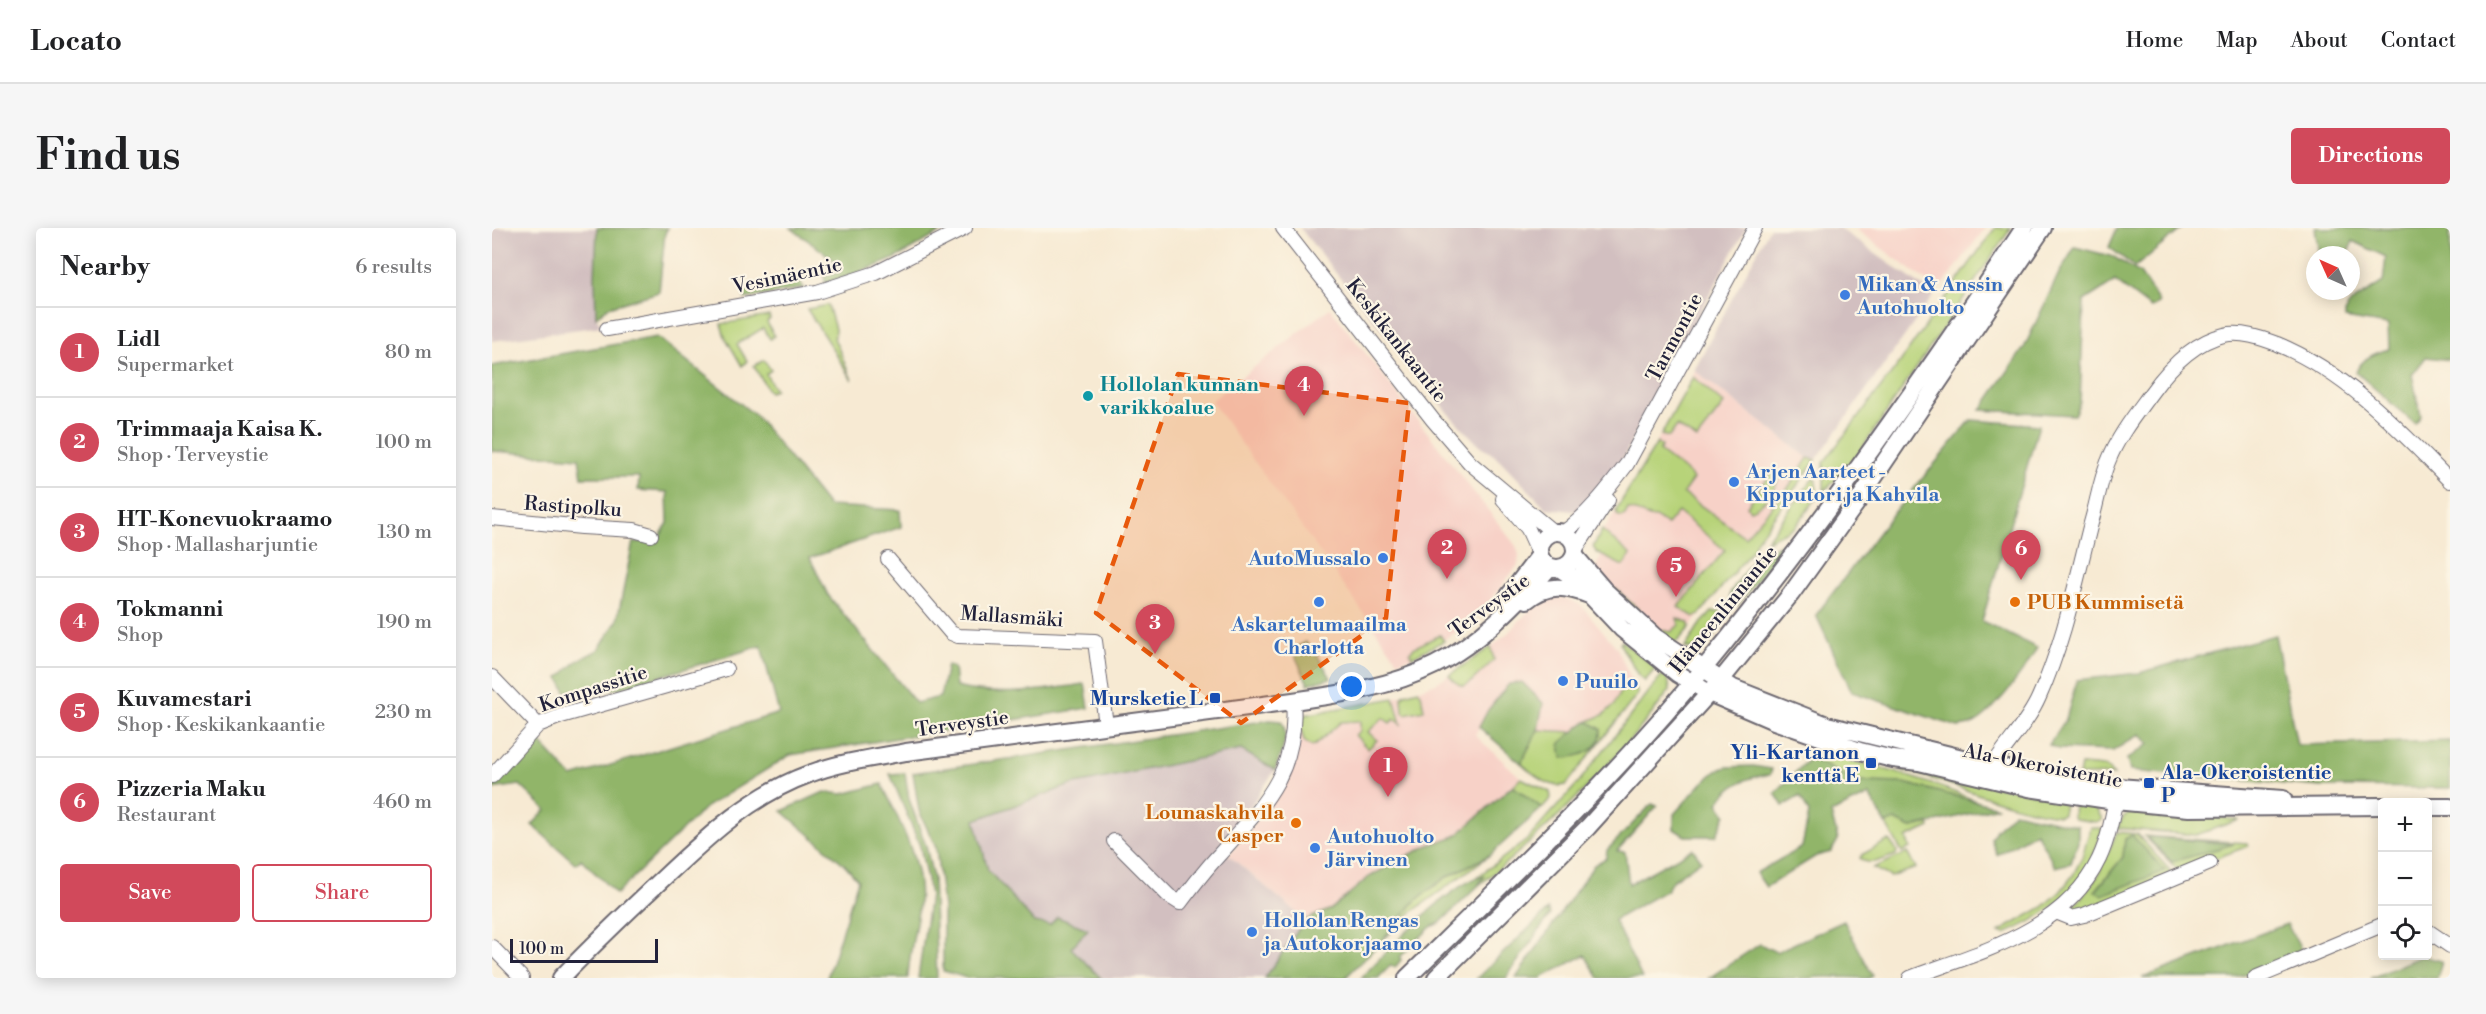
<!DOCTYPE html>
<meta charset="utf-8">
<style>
:root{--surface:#fff;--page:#f6f6f6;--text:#202124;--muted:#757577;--line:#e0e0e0;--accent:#d1495b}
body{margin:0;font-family:"Libre Bodoni",serif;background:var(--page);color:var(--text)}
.controls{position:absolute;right:18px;bottom:18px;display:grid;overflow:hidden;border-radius:6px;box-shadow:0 3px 15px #0003}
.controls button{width:54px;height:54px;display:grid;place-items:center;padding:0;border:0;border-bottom:2px solid var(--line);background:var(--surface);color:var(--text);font:30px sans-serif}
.compass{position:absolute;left:1814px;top:18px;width:54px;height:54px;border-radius:50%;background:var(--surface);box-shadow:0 3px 15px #0003;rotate:315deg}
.scale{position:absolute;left:18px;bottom:15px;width:148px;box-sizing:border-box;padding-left:6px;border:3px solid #22223b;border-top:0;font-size:16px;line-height:21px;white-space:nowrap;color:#22223b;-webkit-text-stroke:4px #fcf5e5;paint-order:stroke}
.you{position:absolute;left:860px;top:459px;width:21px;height:21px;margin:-15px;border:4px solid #fff;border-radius:50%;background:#1a73e8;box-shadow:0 0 0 9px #1a73e833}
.badge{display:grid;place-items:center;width:39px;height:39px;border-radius:50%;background:var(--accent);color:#fff;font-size:20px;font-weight:700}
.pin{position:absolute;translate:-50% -50px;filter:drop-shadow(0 2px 3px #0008)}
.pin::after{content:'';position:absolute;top:32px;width:21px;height:18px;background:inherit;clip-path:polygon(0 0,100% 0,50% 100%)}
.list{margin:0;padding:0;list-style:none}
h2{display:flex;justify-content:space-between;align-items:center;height:78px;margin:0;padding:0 24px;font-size:26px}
h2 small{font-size:20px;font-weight:400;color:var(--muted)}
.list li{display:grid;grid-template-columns:39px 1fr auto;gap:18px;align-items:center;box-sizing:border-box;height:90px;padding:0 24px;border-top:2px solid var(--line)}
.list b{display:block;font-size:22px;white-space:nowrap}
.list p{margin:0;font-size:20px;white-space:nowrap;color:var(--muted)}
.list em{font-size:20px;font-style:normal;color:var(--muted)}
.actions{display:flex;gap:12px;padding:18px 24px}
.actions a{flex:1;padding:14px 0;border:2px solid var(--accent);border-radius:6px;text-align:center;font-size:21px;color:var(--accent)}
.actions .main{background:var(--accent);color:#fff}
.icon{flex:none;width:33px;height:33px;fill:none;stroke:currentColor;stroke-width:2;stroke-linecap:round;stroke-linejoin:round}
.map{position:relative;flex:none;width:1958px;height:750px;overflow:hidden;border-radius:6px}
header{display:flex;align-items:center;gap:36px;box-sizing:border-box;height:84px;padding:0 30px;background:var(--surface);border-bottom:2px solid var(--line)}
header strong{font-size:28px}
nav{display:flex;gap:33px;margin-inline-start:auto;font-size:21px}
.intro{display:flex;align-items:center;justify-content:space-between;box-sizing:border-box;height:144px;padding:0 36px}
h1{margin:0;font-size:42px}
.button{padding:15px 27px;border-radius:6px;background:var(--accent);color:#fff;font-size:21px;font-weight:700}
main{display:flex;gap:36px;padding:0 36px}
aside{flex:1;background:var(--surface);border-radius:6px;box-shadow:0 3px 15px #0003}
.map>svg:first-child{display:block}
.built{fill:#f7d1c7}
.industrial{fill:#d2bfc0}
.green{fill:#b7d379;stroke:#6c7a5a;stroke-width:1.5;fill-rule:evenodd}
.forest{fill:#91b569;stroke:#5a6c52;stroke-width:1.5}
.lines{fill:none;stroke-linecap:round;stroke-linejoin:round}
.minor-casing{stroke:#6d6870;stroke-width:16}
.major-casing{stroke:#6d6870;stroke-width:20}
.minor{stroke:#fff;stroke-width:14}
.major{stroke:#fff;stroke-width:16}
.marked{fill:#e8590c;fill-opacity:0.2;stroke:#e8590c;stroke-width:4.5;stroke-dasharray:12 8;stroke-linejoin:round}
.shop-dot{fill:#3f7fe0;stroke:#fcf5e5;stroke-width:2}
.culture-dot{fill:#0f9aa8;stroke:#fcf5e5;stroke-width:2}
.food-dot{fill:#e8710a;stroke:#fcf5e5;stroke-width:2}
.transit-dot{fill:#1a4fb4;stroke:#fcf5e5;stroke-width:2}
.labels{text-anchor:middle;stroke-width:4.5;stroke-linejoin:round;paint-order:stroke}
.street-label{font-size:20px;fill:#22223b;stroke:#fcf5e5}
.shop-label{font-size:20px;font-weight:bold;fill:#366cbe;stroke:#fcf5e5;text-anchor:start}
.culture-label{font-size:20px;font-weight:bold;fill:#0d838f;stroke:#fcf5e5;text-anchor:start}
.food-label{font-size:20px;font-weight:bold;fill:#c56008;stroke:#fcf5e5;text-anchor:start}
.transit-label{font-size:20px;font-weight:bold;fill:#164399;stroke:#fcf5e5;text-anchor:end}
</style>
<header>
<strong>Locato</strong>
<nav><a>Home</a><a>Map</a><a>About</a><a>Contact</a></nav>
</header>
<div class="intro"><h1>Find us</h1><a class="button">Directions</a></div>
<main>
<aside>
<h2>Nearby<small>6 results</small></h2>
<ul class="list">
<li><span class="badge">1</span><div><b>Lidl</b><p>Supermarket</p></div><em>80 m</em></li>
<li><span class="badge">2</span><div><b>Trimmaaja Kaisa K.</b><p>Shop · Terveystie</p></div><em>100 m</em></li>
<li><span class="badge">3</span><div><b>HT-Konevuokraamo</b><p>Shop · Mallasharjuntie</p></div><em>130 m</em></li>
<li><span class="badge">4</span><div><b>Tokmanni</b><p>Shop</p></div><em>190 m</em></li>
<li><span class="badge">5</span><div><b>Kuvamestari</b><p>Shop · Keskikankaantie</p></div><em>230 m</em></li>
<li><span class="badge">6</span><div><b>Pizzeria Maku</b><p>Restaurant</p></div><em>460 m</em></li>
</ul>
<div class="actions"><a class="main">Save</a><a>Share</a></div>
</aside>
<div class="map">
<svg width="1958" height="750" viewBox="0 0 1958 750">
<rect width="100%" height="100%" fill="#fcf5e5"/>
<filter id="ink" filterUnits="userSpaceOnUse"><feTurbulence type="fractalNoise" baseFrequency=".0167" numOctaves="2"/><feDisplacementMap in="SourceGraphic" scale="12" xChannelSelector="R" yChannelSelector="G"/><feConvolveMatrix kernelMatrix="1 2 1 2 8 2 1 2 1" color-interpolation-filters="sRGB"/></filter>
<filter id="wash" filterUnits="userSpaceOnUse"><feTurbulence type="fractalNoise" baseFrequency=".008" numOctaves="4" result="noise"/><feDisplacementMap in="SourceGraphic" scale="24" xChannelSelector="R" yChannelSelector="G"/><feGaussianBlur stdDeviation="1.35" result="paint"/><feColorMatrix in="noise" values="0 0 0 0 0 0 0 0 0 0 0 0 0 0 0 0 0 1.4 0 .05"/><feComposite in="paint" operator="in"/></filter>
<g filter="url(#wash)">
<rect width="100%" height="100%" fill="#f7ead3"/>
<path class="built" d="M 1362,0 L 1493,0 L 1451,57 L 1436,54 Z
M 838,80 L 1024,318 L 1027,327 L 1026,337 L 994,378 L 977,390 L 975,397 L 927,427 L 906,433 L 719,173 Z
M 1202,142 L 1316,230 L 1324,232 L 1264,313 L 1262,320 L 1187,412 L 1182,415 L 1170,409 L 1102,341 L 1110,328 L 1101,319 L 1149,243 L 1200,149 Z
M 1056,370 L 1073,370 L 1089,377 L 1125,420 L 1142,457 L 1128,464 L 1122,477 L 1111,487 L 1092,495 L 1081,504 L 1046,502 L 1051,475 L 996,482 L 983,507 L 1029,550 L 964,608 L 937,617 L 909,631 L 877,649 L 839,681 L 813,692 L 737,627 L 782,571 L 795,547 L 812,487 L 902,470 L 944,455 L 988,428 L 1015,406 L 1038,382 Z"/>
<path class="industrial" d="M 0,0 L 105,0 L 103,50 L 104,89 L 110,98 L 0,113 Z
M 808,0 L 1254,0 L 1194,110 L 1175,137 L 1133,227 L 1102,273 L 1089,284 L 1054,280 L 1007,231 L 985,215 L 956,185 Z
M 1278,0 L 1347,0 L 1442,67 L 1324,232 L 1316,230 L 1202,142 Z
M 750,522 L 783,542 L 750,591 L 727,619 L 813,692 L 773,750 L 609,750 L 579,720 L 596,701 L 542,694 L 496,642 L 483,592 L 579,557 Z"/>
<path class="green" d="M 1503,0 L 1519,0 L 1358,238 L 1332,263 L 1332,234 L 1406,137 Z
M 336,77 L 343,101 L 342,110 L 360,152 L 315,81 Z
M 277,88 L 278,91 L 275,94 L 282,108 L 278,111 L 271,100 L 245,116 L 255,133 L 250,138 L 233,109 L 229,96 Z
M 272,132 L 279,142 L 274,146 L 283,162 L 277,164 L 262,138 Z
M 1201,149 L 1232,176 L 1205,211 L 1185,198 L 1177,209 L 1169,207 Z
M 1165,215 L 1170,218 L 1167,223 L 1196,245 L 1201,251 L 1191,265 L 1253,309 L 1296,260 L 1316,230 L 1324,232 L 1264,313 L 1262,320 L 1207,387 L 1202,389 L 1186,379 L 1233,322 L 1186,284 L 1175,297 L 1165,290 C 1154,291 1148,282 1136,281 L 1133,287 L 1129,289 L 1125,287 L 1124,282 Z
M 1280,244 L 1286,251 C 1283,263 1270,279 1258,282 L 1255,278 Z
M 1323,248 L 1326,268 L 1303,299 L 1274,313 Z
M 1110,302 L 1139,327 L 1131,338 L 1105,325 L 1101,319 Z
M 1124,361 L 1169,402 L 1179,404 L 1187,397 L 1185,390 L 1196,394 L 1198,399 L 1187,412 L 1182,415 L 1120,362 Z
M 1220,384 L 1232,384 L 1235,390 C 1224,404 1214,424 1193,420 L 1206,399 Z
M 948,407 L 952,413 L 920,429 L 918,424 L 921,420 Z
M 1130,413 L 1164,440 L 1153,453 L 1146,447 L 1128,416 Z
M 999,419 L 1002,432 L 978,455 L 972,458 L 966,456 L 957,447 Z
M 1170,447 L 1176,451 L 1178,462 C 1124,535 1057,601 986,658 L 992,649 L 985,649 L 1035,612 L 1086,555 Z
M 1142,457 L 1146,466 L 1074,557 C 1057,561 1041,546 1029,535 L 1046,502 L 1081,504 L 1092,495 L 1111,487 L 1122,477 L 1128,464 Z
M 926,462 L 929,465 L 932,482 L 913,486 L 911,484 L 910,469 L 913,466 Z
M 902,470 L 909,496 L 902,491 L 898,495 L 891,490 L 876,504 L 885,512 L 876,521 L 863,507 L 868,503 L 868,493 L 849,494 L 823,517 L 819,518 L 812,513 L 808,497 L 812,487 Z
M 1327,524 C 1382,538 1437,552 1489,575 L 1412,555 L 1365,554 L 1318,530 Z
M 1589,537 L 1613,539 L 1622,547 L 1587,547 Z
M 1410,540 L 1574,572 L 1571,586 L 1567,587 C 1512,580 1463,555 1410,542 Z
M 1029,550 L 1058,564 L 1059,570 L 1050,580 L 1021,558 Z
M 1582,573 C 1596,576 1605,577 1610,592 L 1603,594 L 1583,591 L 1581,589 Z
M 1658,581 L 1747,592 L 1704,607 L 1625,600 L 1632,588 L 1642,583 Z
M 1403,592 L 1419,600 L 1437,596 L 1438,599 L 1414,610 L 1418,620 L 1410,624 L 1394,596 Z
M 1080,596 L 1085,600 L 1035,650 L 1032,646 Z
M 1599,599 L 1611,601 C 1606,613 1603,629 1596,640 C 1578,671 1544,693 1512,706 L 1507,704 L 1551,679 L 1568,664 L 1581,647 L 1590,629 Z
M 1625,604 L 1645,606 L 1682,647 L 1585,685 L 1580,681 L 1605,650 ZM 1633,611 L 1672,642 L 1610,667 L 1603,663 L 1631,629 Z
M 1652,608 L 1755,615 L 1756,618 L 1688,644 ZM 1658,609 L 1739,616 L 1740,616 L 1680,634 L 1656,610 Z
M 1397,612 L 1405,623 L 1404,627 C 1392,630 1377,640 1368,630 L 1371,626 Z
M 1415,625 L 1424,640 L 1399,649 L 1381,640 Z
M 998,627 L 920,684 L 891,712 L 923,673 L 953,650 Z"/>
<path class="forest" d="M 105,0 L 176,0 L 173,5 L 167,64 L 117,79 L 104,89 L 103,50 Z
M 299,0 L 456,0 L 404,30 L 361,47 L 333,55 L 332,48 L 349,44 L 341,31 Z
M 1625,0 L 1691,0 L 1643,39 L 1617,19 Z
M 1823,0 L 1958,0 L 1958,132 L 1934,129 L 1920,147 L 1929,188 L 1923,196 L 1864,144 C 1870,130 1883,125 1897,121 L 1896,97 L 1853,90 L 1853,83 L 1860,74 L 1891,54 L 1894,29 L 1861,13 L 1855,27 L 1827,27 Z
M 1583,19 L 1622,29 L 1648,45 L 1667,74 L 1659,80 L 1623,53 L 1592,73 L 1588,174 L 1582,187 L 1489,182 L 1532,120 L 1567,45 Z
M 308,54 L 312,60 L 253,71 L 251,61 Z
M 165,109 L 264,188 L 336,278 L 408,282 L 409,299 L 318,330 L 336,367 L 424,475 L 448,469 L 455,437 L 462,440 L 464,459 C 506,470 551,462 593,456 L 597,480 L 298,527 L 214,579 L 124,666 L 89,631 L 84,636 L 40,597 L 54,582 L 28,557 L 0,561 L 0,558 L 45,511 L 80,549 L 287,485 L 269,418 L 126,461 L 74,464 L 67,450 L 85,433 L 106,422 L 125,393 L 141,314 L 165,313 L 176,295 L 175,264 L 146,262 L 147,249 L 90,249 L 87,230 L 0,223 L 0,138 Z
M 1479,192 L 1547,197 L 1490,393 L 1545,420 C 1535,439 1500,488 1480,496 C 1476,498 1471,498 1466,499 L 1360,464 L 1324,387 L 1400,287 Z
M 1298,311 L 1245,378 L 1238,373 L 1238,365 L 1262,330 Z
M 1783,407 L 1805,517 L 1958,513 L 1958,560 L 1831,559 L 1638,543 L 1635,531 L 1657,516 L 1648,506 L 1621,523 L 1566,521 L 1557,517 L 1574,491 L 1585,452 L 1647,445 Z
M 814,414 L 823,423 L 839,450 L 816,456 L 800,421 Z
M 1030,454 L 1051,475 L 1046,502 L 1029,535 L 987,499 L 996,482 L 1017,456 Z
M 778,492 L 789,493 C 799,508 788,527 783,542 L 749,522 L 579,557 L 483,592 L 496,642 L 542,694 L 558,697 L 565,689 L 596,701 L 579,720 L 609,750 L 475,750 L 451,743 L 451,680 L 444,620 L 427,583 L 421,545 Z
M 1097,494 L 1109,501 C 1111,523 1087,529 1070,530 L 1068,515 L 1092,495 Z
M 1318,530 L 1365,554 L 1412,555 L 1506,579 L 1419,600 L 1403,592 L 1394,596 L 1377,567 L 1339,585 L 1346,612 L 1339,624 L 1324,628 L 1274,659 L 1264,645 L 1310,619 L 1317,585 L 1308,568 L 1291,578 L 1283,565 Z
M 1261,538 L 1280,541 L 1278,547 C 1258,547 1236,558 1226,575 L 1234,586 L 1224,608 L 1193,608 L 1182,601 L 1182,586 L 1210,555 L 1226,542 L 1235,539 Z
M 413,545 L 417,571 L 434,618 L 441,650 L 445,750 L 426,750 L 438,667 L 428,618 L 398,546 Z
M 390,556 C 406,591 432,637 427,676 C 424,701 417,724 416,750 L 335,750 L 366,652 L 354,638 L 290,583 L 332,564 L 351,566 Z
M 1020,558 L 1050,580 L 998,627 L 953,650 L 923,673 L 891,712 L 853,750 L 773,750 L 813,692 L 839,681 L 877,649 L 909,631 L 937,617 L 964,608 Z
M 1160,576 L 1165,578 L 1125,623 L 1133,624 L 1137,656 L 1201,621 L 1209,632 L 1180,653 L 1175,662 L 1122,692 L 1150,750 L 1107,750 L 1093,727 L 1049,750 L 1024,750 L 1102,637 L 1114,630 L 1115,622 Z
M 1522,584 L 1586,598 L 1586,614 L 1579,635 L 1563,639 L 1544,604 L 1505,627 L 1499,611 L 1504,602 Z
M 1640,607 L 1673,643 L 1610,667 L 1603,664 L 1631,629 L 1633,611 Z
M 1658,609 L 1742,616 L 1680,634 L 1656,610 Z
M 992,648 L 986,658 L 948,695 L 939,699 L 908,729 L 909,732 L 903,739 L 898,738 L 886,750 L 869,750 C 893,725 960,653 992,648 Z
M 1056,682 L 1058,687 L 1014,750 L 985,750 Z
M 1352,693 L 1381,748 L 1376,750 C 1356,750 1335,747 1316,750 L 1217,750 L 1268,716 L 1284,724 Z
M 1795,696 L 1811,725 L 1744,750 L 1650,750 Z
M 1929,728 L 1950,733 L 1945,750 L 1879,750 Z"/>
</g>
<g filter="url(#ink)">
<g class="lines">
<defs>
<path id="minor" d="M 791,0 L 941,192 L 978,235 L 1061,304
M 115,101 L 325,64 L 384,45 L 473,0
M 1011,271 L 1036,301 L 1046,323
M 0,290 L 90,299 L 142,302 L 159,307
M 1071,305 C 1097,286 1116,261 1135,236 L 1263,0
M 1083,322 L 1116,272
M 396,331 L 459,405 L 466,408 L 603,413 L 614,497
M 0,449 L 46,497
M 1497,544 C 1511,518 1535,497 1547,469 C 1572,414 1584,353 1599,295 C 1605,275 1608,253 1616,234 C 1626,208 1643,187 1659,165 C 1677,140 1701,114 1732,107 C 1749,103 1769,110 1785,116 C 1855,145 1906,200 1958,253
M 0,548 L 46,497 L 69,488 L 234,441
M 622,613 L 677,668 L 688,675 C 700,659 712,643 726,628 C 769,579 807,545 801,473
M 1564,684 L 1579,690 L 1592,687 L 1718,635
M 1936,703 L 1958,718
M 0,719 L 30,750
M 1418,750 C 1487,724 1572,704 1607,631 C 1617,610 1621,586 1625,564
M 1763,750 L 1890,697"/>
<path id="major" d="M1047 322a18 18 0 1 1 36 0a18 18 0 1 1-36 0Z
M 1082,327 L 1112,362 L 1163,409 L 1241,460 L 1335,497 L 1536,546 L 1626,559 L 1791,571
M 1067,340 L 1082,350 L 1130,401 L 1186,446 L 1217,465 L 1282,493 L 1368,523 L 1401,531 L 1427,534 L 1537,560 L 1623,573 L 1697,580 L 1890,578
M 1015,370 L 1047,328
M 1035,372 C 1056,355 1074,358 1097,367
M 1936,579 L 1958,579
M 69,750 C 100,718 131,688 163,658 C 210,614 256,568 317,546 C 348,534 381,530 414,524 L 801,473 C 850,466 899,459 943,437 C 987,415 1025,375 1058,339
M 915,750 C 1017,650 1122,550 1213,439 C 1328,299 1432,151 1532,0
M 944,750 L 1096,599 L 1229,452 L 1299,366 L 1366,273 L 1551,0"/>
</defs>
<use href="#minor" class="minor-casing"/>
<use href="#major" class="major-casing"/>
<use href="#minor" class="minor"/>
<use href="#major" class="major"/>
</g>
</g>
<path class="marked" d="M 686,146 L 917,175 L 894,390 L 749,495 L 604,385 Z"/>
<g class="shop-dot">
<circle cx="1353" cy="67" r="6"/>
<circle cx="1242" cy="254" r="6"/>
<circle cx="891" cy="330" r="6"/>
<circle cx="827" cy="374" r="6"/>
<circle cx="1071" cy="453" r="6"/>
<circle cx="823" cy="620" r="6"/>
<circle cx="760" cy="704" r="6"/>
</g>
<circle class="culture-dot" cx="596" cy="168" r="6"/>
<g class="food-dot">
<circle cx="1523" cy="374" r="6"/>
<circle cx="804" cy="595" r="6"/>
</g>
<g class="transit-dot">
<rect x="717" y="464" width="12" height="12" rx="3"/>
<rect x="1373" y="529" width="12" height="12" rx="3"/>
<rect x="1651" y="549" width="12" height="12" rx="3"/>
</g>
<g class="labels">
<g class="street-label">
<text transform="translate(295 47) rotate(-12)" y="7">Vesimäentie</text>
<text transform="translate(1182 109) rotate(-62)" y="7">Tarmontie</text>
<text transform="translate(905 112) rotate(52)" y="7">Keskikankaantie</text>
<text transform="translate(81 278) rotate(4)" y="7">Rastipolku</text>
<text transform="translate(997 377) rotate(-36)" y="7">Terveystie</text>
<text transform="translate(1231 381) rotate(-51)" y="7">Hämeenlinnantie</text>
<text transform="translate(520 388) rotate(4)" y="7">Mallasmäki</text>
<text transform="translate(101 460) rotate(-18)" y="7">Kompassitie</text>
<text transform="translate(470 495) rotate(-8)" y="7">Terveystie</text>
<text transform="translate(1551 537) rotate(11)" y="7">Ala-Okeroistentie</text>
</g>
<g class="shop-label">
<text x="1365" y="63">Mikan &amp; Anssin<tspan x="1365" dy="23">Autohuolto</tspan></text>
<text x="1254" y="250">Arjen Aarteet -<tspan x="1254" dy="23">Kipputori ja Kahvila</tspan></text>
<text x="879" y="337" text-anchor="end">AutoMussalo</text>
<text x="827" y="403" text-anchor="middle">Askartelumaailma<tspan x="827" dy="23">Charlotta</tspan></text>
<text x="1083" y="460">Puuilo</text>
<text x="835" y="615">Autohuolto<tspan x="835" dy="23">Järvinen</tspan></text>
<text x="772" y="699">Hollolan Rengas<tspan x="772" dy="23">ja Autokorjaamo</tspan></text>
</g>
<g class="culture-label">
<text x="608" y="163">Hollolan kunnan<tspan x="608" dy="23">varikkoalue</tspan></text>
</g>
<g class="food-label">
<text x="1535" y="381">PUB Kummisetä</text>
<text x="792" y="591" text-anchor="end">Lounaskahvila<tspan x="792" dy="23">Casper</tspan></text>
</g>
<g class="transit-label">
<text x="711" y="477">Mursketie L</text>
<text x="1367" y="531">Yli-Kartanon<tspan x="1367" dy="23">kenttä E</tspan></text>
<text x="1669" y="551" text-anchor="start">Ala-Okeroistentie<tspan x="1669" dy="23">P</tspan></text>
</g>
</g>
</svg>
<div class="controls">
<button>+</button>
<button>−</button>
<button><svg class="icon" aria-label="locate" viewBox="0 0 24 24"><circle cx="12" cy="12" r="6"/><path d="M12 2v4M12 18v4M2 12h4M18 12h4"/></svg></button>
</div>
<svg class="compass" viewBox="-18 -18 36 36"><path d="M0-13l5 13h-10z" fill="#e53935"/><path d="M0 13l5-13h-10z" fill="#757577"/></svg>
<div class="scale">100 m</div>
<div class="you"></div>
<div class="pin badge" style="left:896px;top:569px">1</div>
<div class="pin badge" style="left:955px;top:351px">2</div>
<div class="pin badge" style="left:663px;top:426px">3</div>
<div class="pin badge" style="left:812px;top:188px">4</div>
<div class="pin badge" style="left:1184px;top:369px">5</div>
<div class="pin badge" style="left:1529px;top:352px">6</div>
</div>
</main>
